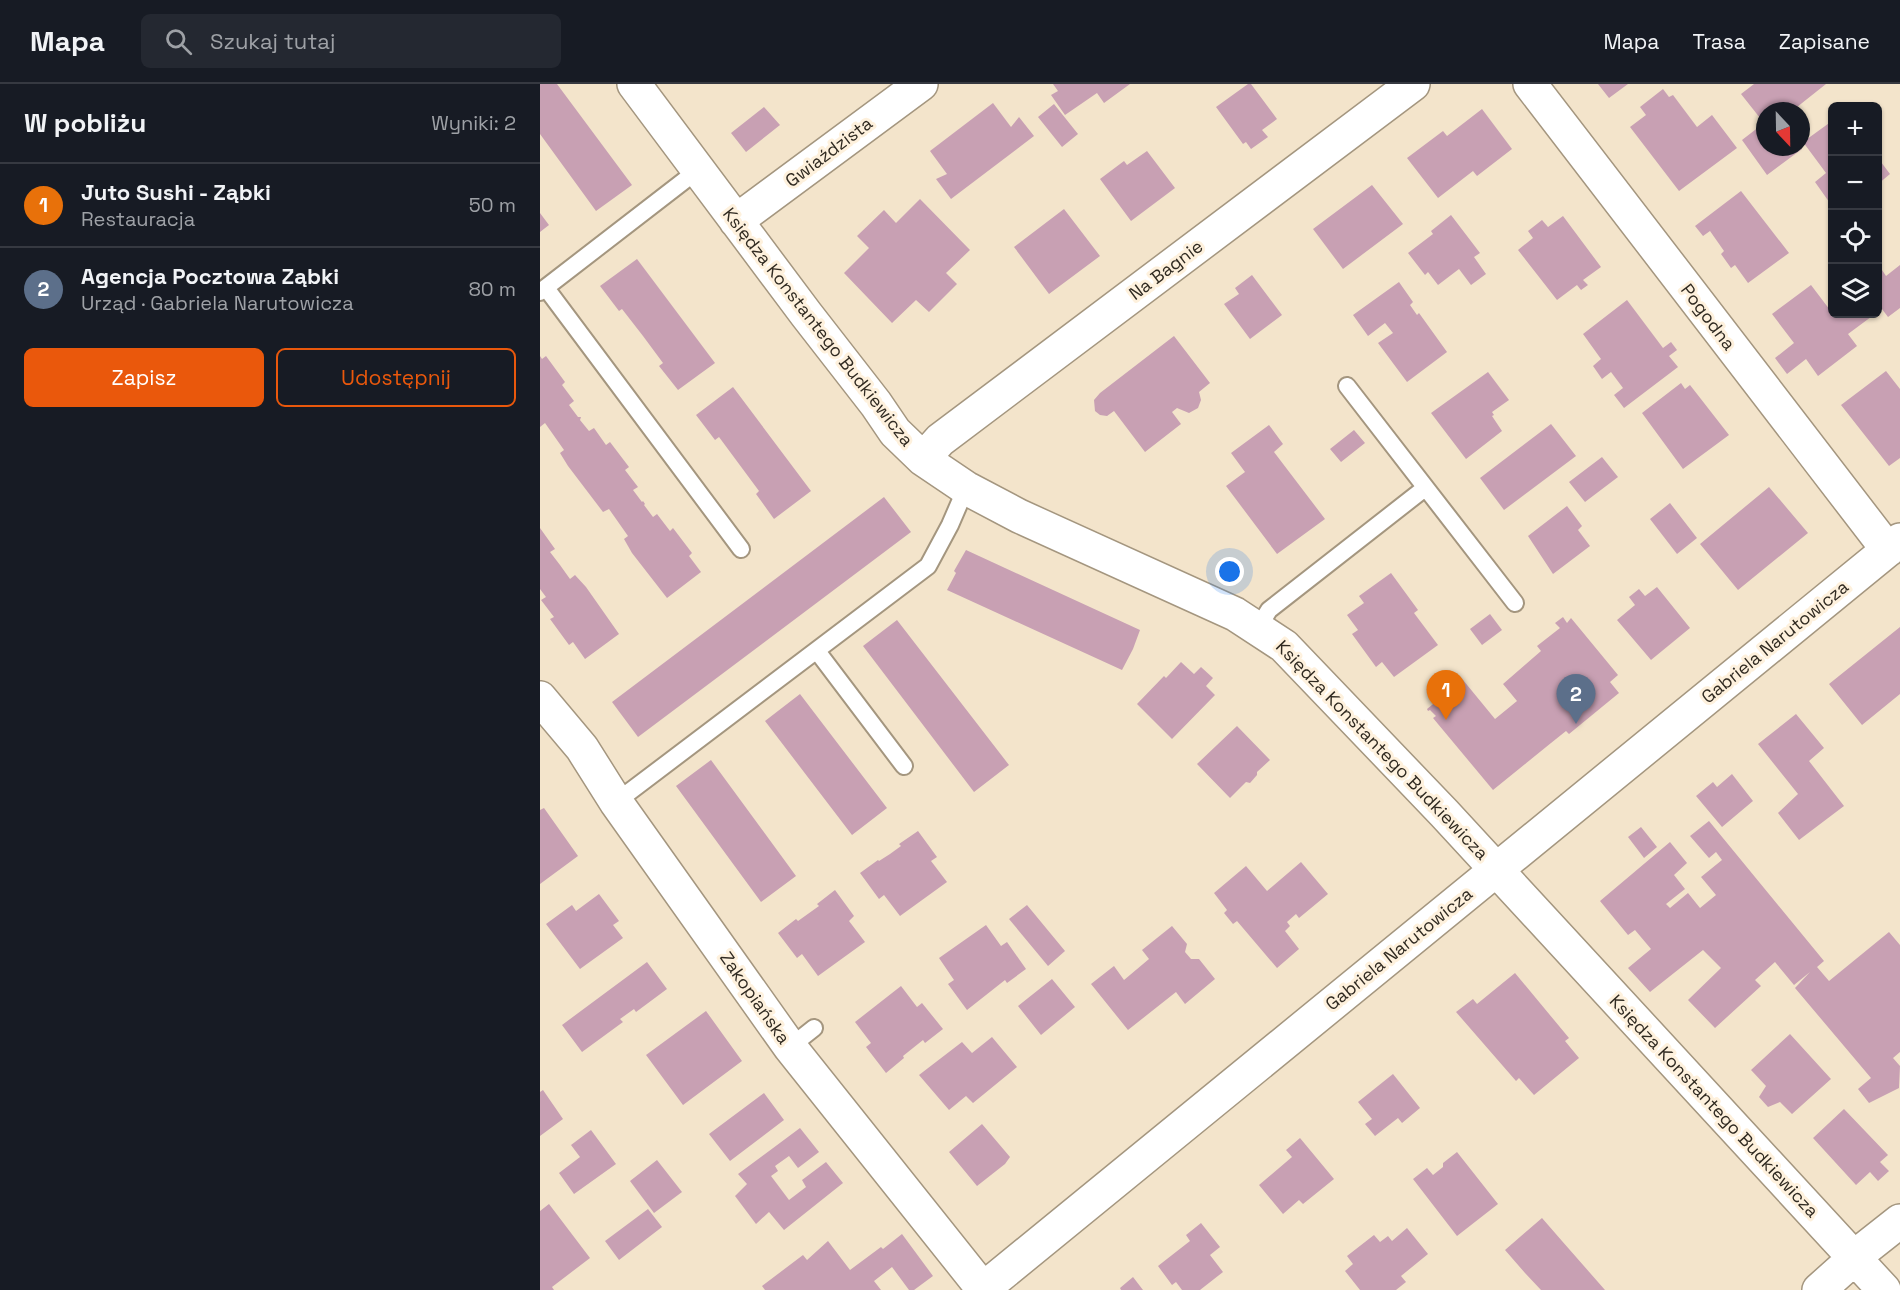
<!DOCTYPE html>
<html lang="pl">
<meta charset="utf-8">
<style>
:root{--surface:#171b24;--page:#242831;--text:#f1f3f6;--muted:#9ea1a6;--line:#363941;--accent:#ea580c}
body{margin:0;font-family:"Space Grotesk",sans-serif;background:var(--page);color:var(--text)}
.controls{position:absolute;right:18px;top:18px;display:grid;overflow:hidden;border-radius:9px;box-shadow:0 2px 4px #0004}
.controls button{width:54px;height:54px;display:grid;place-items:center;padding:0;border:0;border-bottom:2px solid var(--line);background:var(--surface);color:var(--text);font:30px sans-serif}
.compass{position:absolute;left:1216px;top:18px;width:54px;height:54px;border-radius:50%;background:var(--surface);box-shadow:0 2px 4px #0004;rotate:158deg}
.you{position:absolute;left:690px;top:488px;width:21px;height:21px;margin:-15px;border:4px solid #fff;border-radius:50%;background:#1a73e8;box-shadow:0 0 0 9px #1a73e833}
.badge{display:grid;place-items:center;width:39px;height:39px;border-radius:50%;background:var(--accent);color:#fff;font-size:20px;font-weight:700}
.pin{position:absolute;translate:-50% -50px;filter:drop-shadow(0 2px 3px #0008)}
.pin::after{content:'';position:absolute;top:32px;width:21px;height:18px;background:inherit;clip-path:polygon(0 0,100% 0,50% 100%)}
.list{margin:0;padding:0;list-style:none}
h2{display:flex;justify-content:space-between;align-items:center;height:78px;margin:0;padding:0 24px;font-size:26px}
h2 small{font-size:20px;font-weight:400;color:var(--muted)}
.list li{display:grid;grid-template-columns:39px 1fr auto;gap:18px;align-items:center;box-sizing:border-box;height:84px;padding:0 24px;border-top:2px solid var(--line)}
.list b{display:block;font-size:22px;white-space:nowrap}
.list p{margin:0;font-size:20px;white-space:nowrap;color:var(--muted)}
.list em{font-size:20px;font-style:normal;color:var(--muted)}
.actions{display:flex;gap:12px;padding:18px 24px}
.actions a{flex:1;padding:14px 0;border:2px solid var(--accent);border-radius:9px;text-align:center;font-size:21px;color:var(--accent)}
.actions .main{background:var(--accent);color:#fff}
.icon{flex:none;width:33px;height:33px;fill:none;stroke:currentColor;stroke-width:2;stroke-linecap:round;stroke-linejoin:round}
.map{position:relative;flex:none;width:1360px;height:1206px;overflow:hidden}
header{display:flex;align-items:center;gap:36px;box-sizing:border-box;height:84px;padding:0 30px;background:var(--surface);border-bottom:2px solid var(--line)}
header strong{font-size:28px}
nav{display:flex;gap:33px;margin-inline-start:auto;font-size:21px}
.search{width:420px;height:54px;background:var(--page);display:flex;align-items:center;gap:15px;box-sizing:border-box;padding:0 21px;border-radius:9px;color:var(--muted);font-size:22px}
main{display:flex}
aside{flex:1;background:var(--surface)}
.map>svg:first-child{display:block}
.building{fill:#c8a0b3}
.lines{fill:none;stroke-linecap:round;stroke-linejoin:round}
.service-casing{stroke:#a4967f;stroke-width:20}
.minor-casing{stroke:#a4967f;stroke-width:36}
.service{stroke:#fff;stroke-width:16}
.minor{stroke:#fff;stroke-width:33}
.labels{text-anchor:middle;stroke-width:6;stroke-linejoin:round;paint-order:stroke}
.street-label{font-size:18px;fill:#302a21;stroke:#fef1dd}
</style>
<header>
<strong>Mapa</strong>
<div class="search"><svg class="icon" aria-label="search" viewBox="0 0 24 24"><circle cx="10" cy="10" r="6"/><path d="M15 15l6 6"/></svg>Szukaj tutaj</div>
<nav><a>Mapa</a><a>Trasa</a><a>Zapisane</a></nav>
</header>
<main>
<aside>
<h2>W pobliżu<small>Wyniki: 2</small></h2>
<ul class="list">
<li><span class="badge" style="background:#e8710a">1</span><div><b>Juto Sushi - Ząbki</b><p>Restauracja</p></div><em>50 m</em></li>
<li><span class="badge" style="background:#5c6f8a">2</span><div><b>Agencja Pocztowa Ząbki</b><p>Urząd · Gabriela Narutowicza</p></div><em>80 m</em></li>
</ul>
<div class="actions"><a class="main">Zapisz</a><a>Udostępnij</a></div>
</aside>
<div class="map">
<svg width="1360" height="1206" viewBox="0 0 1360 1206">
<rect width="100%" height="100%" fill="#f3e4cb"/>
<path class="building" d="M 0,0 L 17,0 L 92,101 L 56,127 L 0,50 Z
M 513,0 L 590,0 L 564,19 L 557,9 L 525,31 L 511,11 L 518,7 Z
M 708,0 L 711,0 L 737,35 L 722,46 L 728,53 L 711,65 L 706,58 L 703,60 L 676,23 Z
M 1058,0 L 1088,0 L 1069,14 Z
M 1214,0 L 1286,0 L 1252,27 L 1225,27 L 1225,63 L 1261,63 L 1262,65 L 1227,91 L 1202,56 L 1224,39 L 1201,10 Z
M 1123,5 L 1129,13 L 1133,11 L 1157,43 L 1172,31 L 1197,64 L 1139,107 L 1090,43 L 1106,31 L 1100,23 Z
M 453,19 L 471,43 L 479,33 L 494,52 L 411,115 L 396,95 L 407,90 L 390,67 Z
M 514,20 L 538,50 L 522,63 L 498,33 Z
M 224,23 L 240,41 L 206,68 L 191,49 Z
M 942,25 L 972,65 L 937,92 L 933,87 L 898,114 L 867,74 L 903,47 L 907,52 Z
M 1292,31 L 1292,122 L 1275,98 L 1286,89 L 1263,58 L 1292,37 L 1289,33 Z
M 607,67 L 635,104 L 591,137 L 560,95 L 584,77 L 587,81 Z
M 1338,74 L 1350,90 L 1338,100 Z
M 832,101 L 863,140 L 803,185 L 773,145 Z
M 1201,107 L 1249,169 L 1208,199 L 1195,181 L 1191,184 L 1181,170 L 1184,167 L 1170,147 L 1163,152 L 1155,142 Z
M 380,115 L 430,166 L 406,189 L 417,200 L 389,228 L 376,216 L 352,239 L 304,189 L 329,164 L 317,152 L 344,126 L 356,139 Z
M 524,125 L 560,172 L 509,210 L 474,163 Z
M 0,129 L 9,141 L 0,148 Z
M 911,131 L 940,169 L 934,173 L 946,190 L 931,201 L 919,185 L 898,201 L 888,188 L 885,191 L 868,169 L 893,150 L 891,147 Z
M 1023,132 L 1061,183 L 1043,196 L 1048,201 L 1041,206 L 1037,201 L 1017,216 L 978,166 L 993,154 L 988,147 L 1002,136 L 1008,143 Z
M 97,175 L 175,279 L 138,306 L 119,282 L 123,279 L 103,252 L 82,225 L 79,227 L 60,202 Z
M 1338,180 L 1346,192 L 1360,181 L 1360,224 L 1348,233 L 1342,225 L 1338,228 Z
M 712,191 L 742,231 L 710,255 L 684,220 L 699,210 L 695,204 Z
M 859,198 L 873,218 L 870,221 L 877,231 L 879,229 L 907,268 L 867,298 L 838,259 L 853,249 L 845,239 L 828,252 L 813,231 Z
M 1271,201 L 1293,230 L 1335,230 L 1308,250 L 1317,262 L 1278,292 L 1266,275 L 1247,290 L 1235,274 L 1254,259 L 1232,230 Z
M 1087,216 L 1123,264 L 1131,258 L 1137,266 L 1129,272 L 1138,283 L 1084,324 L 1074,311 L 1083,304 L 1071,288 L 1062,295 L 1053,282 L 1061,275 L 1043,250 Z
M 634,252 L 670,299 L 659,308 L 661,316 L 658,324 L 649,329 L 637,324 L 632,328 L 641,340 L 605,368 L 574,327 L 567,332 L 560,331 L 555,327 L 554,316 L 560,309 Z
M 0,272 L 2,275 L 6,272 L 25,298 L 22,301 L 34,317 L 29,321 L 38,333 L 41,333 L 40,336 L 49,347 L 54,344 L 66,361 L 70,358 L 89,383 L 85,386 L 98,403 L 93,406 L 102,418 L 103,417 L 105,420 L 104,421 L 113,433 L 117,430 L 130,447 L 133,444 L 152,469 L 149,472 L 161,488 L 127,514 L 92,469 L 84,455 L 88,452 L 69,425 L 63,428 L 28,382 L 20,369 L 24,366 L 5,339 L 0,343 Z
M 1346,287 L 1360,305 L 1360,374 L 1349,382 L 1301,321 Z
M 948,288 L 969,316 L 952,328 L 954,331 L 952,332 L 962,347 L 926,375 L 891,329 Z
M 1141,299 L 1145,305 L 1150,301 L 1189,351 L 1143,385 L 1102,329 Z
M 193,303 L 271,407 L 234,435 L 216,410 L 219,407 L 179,353 L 175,356 L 156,331 Z
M 1011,340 L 1036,372 L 964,426 L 940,394 Z
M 729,341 L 743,360 L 734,368 L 785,435 L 737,470 L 686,402 L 705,388 L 691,369 Z
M 814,346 L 825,359 L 801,378 L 790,365 Z
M 1062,373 L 1078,393 L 1045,418 L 1029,398 Z
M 1229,403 L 1268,449 L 1198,506 L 1160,460 Z
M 344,413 L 371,448 L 98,653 L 72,618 Z
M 1130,419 L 1157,454 L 1137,470 L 1110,435 Z
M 1027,422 L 1042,442 L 1038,446 L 1050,462 L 1013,490 L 988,452 Z
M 0,444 L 15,465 L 10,468 L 20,481 L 30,495 L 35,491 L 46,503 L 79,550 L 45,575 L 33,558 L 29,561 L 10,535 L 14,533 L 1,516 L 6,513 L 0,505 Z
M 426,466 L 600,546 L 593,565 L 582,586 L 407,506 L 416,489 L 414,487 Z
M 851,489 L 878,526 L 874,529 L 898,561 L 854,593 L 842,578 L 836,583 L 812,550 L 818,546 L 807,531 L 824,519 L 819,512 Z
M 1117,503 L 1150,544 L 1111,576 L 1077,536 L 1095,521 L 1089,513 L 1099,505 L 1105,512 Z
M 950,530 L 962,546 L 942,561 L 930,545 Z
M 1023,533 L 1027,539 L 1031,534 L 1078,591 L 1070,598 L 1079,609 L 1029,650 L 1026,647 L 1011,659 L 953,706 L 893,634 L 896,632 L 890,626 L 888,627 L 887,625 L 923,596 L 955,635 L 977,617 L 963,600 L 1001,567 L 997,562 L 1020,544 L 1015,539 Z
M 357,536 L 469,681 L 434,708 L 323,562 Z
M 1360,543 L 1360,610 L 1322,641 L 1289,600 Z
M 641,578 L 654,590 L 661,583 L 673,594 L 666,602 L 675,611 L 632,655 L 597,620 L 624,592 L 626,594 Z
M 260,610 L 347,724 L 312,751 L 225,637 Z
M 1256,630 L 1284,664 L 1269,677 L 1304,722 L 1259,756 L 1238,729 L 1258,710 L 1218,660 Z
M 697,642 L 730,676 L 717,688 L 717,691 L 710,699 L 706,698 L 690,714 L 657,680 Z
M 171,676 L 256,792 L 221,818 L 136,702 Z
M 1192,690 L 1213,717 L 1182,743 L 1156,712 L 1173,698 L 1177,703 Z
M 4,724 L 38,772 L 0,800 L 0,726 Z
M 1169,737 L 1284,877 L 1277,883 L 1289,897 L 1349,848 L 1360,861 L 1360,968 L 1353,974 L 1360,982 L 1359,1004 L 1329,1019 L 1318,1005 L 1331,994 L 1255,904 L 1270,888 L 1254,901 L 1235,878 L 1215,896 L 1221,902 L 1175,944 L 1148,916 L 1181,884 L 1163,866 L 1110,908 L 1088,884 L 1111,865 L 1095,846 L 1088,851 L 1060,817 L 1130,758 L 1147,779 L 1134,791 L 1145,805 L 1126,820 L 1130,824 L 1148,809 L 1160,824 L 1176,811 L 1161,793 L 1182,776 L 1176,768 L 1169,774 L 1150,752 Z
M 1101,743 L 1117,763 L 1104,774 L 1088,753 Z
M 378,747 L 397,773 L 391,777 L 407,798 L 360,832 L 344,811 L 339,815 L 320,789 L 338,776 L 339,777 L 350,770 L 361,762 L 359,760 Z
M 761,778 L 788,810 L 759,834 L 756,830 L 747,838 L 750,842 L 745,847 L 759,865 L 737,884 L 697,837 L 693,840 L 684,829 L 687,826 L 674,809 L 706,782 L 727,807 Z
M 295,806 L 314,832 L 309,837 L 325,858 L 278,892 L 262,870 L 257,874 L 238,849 L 256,835 L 258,837 L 279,822 L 277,820 Z
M 59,810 L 79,837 L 73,841 L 83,854 L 40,885 L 6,840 L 32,821 L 36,827 Z
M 487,821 L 525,867 L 508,882 L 469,835 Z
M 446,841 L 461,862 L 467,858 L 486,885 L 467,899 L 465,896 L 427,926 L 408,900 L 414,896 L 399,874 Z
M 632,842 L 647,860 L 645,868 L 651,875 L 659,875 L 675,895 L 645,920 L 636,908 L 588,946 L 551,900 L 574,882 L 584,896 L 609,875 L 602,866 Z
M 107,878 L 127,905 L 96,928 L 94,925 L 80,935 L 83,938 L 42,968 L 22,941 Z
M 975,889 L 1029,954 L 1025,957 L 1039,974 L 994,1011 L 979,994 L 976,997 L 916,928 L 933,915 L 937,920 Z
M 512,895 L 535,923 L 501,951 L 478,922 Z
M 361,902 L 377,923 L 382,919 L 403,945 L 385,959 L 383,956 L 363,972 L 364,974 L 346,989 L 326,963 L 331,959 L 315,938 Z
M 166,927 L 202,977 L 143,1021 L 106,971 Z
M 1250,950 L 1291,995 L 1252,1030 L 1240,1018 L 1228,1023 L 1219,1013 L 1226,1002 L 1211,986 Z
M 452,953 L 477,983 L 433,1019 L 426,1012 L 409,1026 L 379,991 L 422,958 L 432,969 Z
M 853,990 L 880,1024 L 862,1039 L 858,1034 L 835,1052 L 825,1040 L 832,1035 L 818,1018 Z
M 3,1006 L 23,1035 L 0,1052 L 0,1008 Z
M 224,1009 L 244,1036 L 190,1077 L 169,1050 Z
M 1304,1025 L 1348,1071 L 1340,1078 L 1349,1087 L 1338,1097 L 1330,1088 L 1316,1101 L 1273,1054 Z
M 442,1040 L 470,1073 L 465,1080 L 437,1102 L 409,1068 Z
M 260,1044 L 279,1068 L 258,1084 L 249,1072 L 235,1082 L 238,1087 L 231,1092 L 249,1116 L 266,1103 L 262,1096 L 286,1078 L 303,1099 L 244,1146 L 229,1128 L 216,1140 L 195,1112 L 207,1100 L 198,1090 Z
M 51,1046 L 76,1080 L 34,1110 L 19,1089 L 40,1073 L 31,1061 Z
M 760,1054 L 794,1095 L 763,1120 L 759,1116 L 743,1130 L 719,1101 L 752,1073 L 746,1066 Z
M 917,1068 L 958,1120 L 917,1152 L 873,1095 L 887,1084 L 893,1091 L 903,1083 L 903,1079 Z
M 117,1076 L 142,1108 L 114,1129 L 90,1097 Z
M 9,1120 L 50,1174 L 12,1203 L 14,1206 L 0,1206 L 0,1127 Z
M 108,1125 L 122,1143 L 79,1176 L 65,1157 Z
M 1002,1134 L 1022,1157 L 1065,1206 L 1001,1206 L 985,1189 L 965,1166 Z
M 661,1139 L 680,1163 L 670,1171 L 683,1188 L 660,1206 L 642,1206 L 636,1198 L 632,1201 L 618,1182 L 650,1157 L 646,1151 Z
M 867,1144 L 888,1170 L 861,1192 L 866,1198 L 856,1206 L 820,1206 L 805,1187 L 813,1180 L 807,1172 L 834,1151 L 840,1158 L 848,1152 L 852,1157 Z
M 362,1150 L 393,1192 L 374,1206 L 369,1206 L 352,1183 L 334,1197 L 341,1206 L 225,1206 L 222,1202 L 263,1171 L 267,1176 L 288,1157 L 310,1186 L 341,1163 L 343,1165 Z
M 593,1193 L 603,1206 L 581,1206 L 580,1204 Z"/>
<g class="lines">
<defs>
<path id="service" d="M 6,204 L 201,465
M 0,208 L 158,86
M 807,302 L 975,519
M 718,544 L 729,526 L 885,404
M 277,567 L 364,682
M 76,718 L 388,482 L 410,441 L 426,404
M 250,963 L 274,944"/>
<path id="minor" d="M 94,0 L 266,230 L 336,320 L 355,348 L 383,375 L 426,404 L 479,432 L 695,530 L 744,562 L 904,729 L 1344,1206
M 990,0 L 1348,466
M 196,137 L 381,0
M 383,375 L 400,356 L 873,0
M 0,614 L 42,664 L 76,718 L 250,963 L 443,1205
M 442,1206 L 1360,456
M 1279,1206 L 1327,1163 L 1360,1137"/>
</defs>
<use href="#service" class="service-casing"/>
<use href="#minor" class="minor-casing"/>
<use href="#service" class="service"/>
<use href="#minor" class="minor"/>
</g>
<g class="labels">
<g class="street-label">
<text transform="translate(289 68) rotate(-37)" y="6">Gwiaździsta</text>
<text transform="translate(626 186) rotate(-37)" y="6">Na Bagnie</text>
<text transform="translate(1168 233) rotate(53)" y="6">Pogodna</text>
<text transform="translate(278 243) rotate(52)" y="6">Księdza Konstantego Budkiewicza</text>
<text transform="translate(1235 558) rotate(-39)" y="6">Gabriela Narutowicza</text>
<text transform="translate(842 666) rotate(46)" y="6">Księdza Konstantego Budkiewicza</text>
<text transform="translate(859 865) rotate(-39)" y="6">Gabriela Narutowicza</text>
<text transform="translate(215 914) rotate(55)" y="6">Zakopiańska</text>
<text transform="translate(1174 1022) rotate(47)" y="6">Księdza Konstantego Budkiewicza</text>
</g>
</g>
</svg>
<div class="controls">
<button>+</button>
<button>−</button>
<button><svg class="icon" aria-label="locate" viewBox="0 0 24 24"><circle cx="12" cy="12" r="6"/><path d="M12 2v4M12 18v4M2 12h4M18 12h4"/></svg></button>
<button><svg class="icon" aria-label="layers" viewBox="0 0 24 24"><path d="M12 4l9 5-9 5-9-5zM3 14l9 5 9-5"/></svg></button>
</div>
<svg class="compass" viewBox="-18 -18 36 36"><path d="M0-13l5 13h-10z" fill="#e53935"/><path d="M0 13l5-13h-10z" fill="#9ea1a6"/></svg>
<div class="you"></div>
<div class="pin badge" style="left:906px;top:636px;background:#e8710a">1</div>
<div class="pin badge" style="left:1036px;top:640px;background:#5c6f8a">2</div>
</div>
</main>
